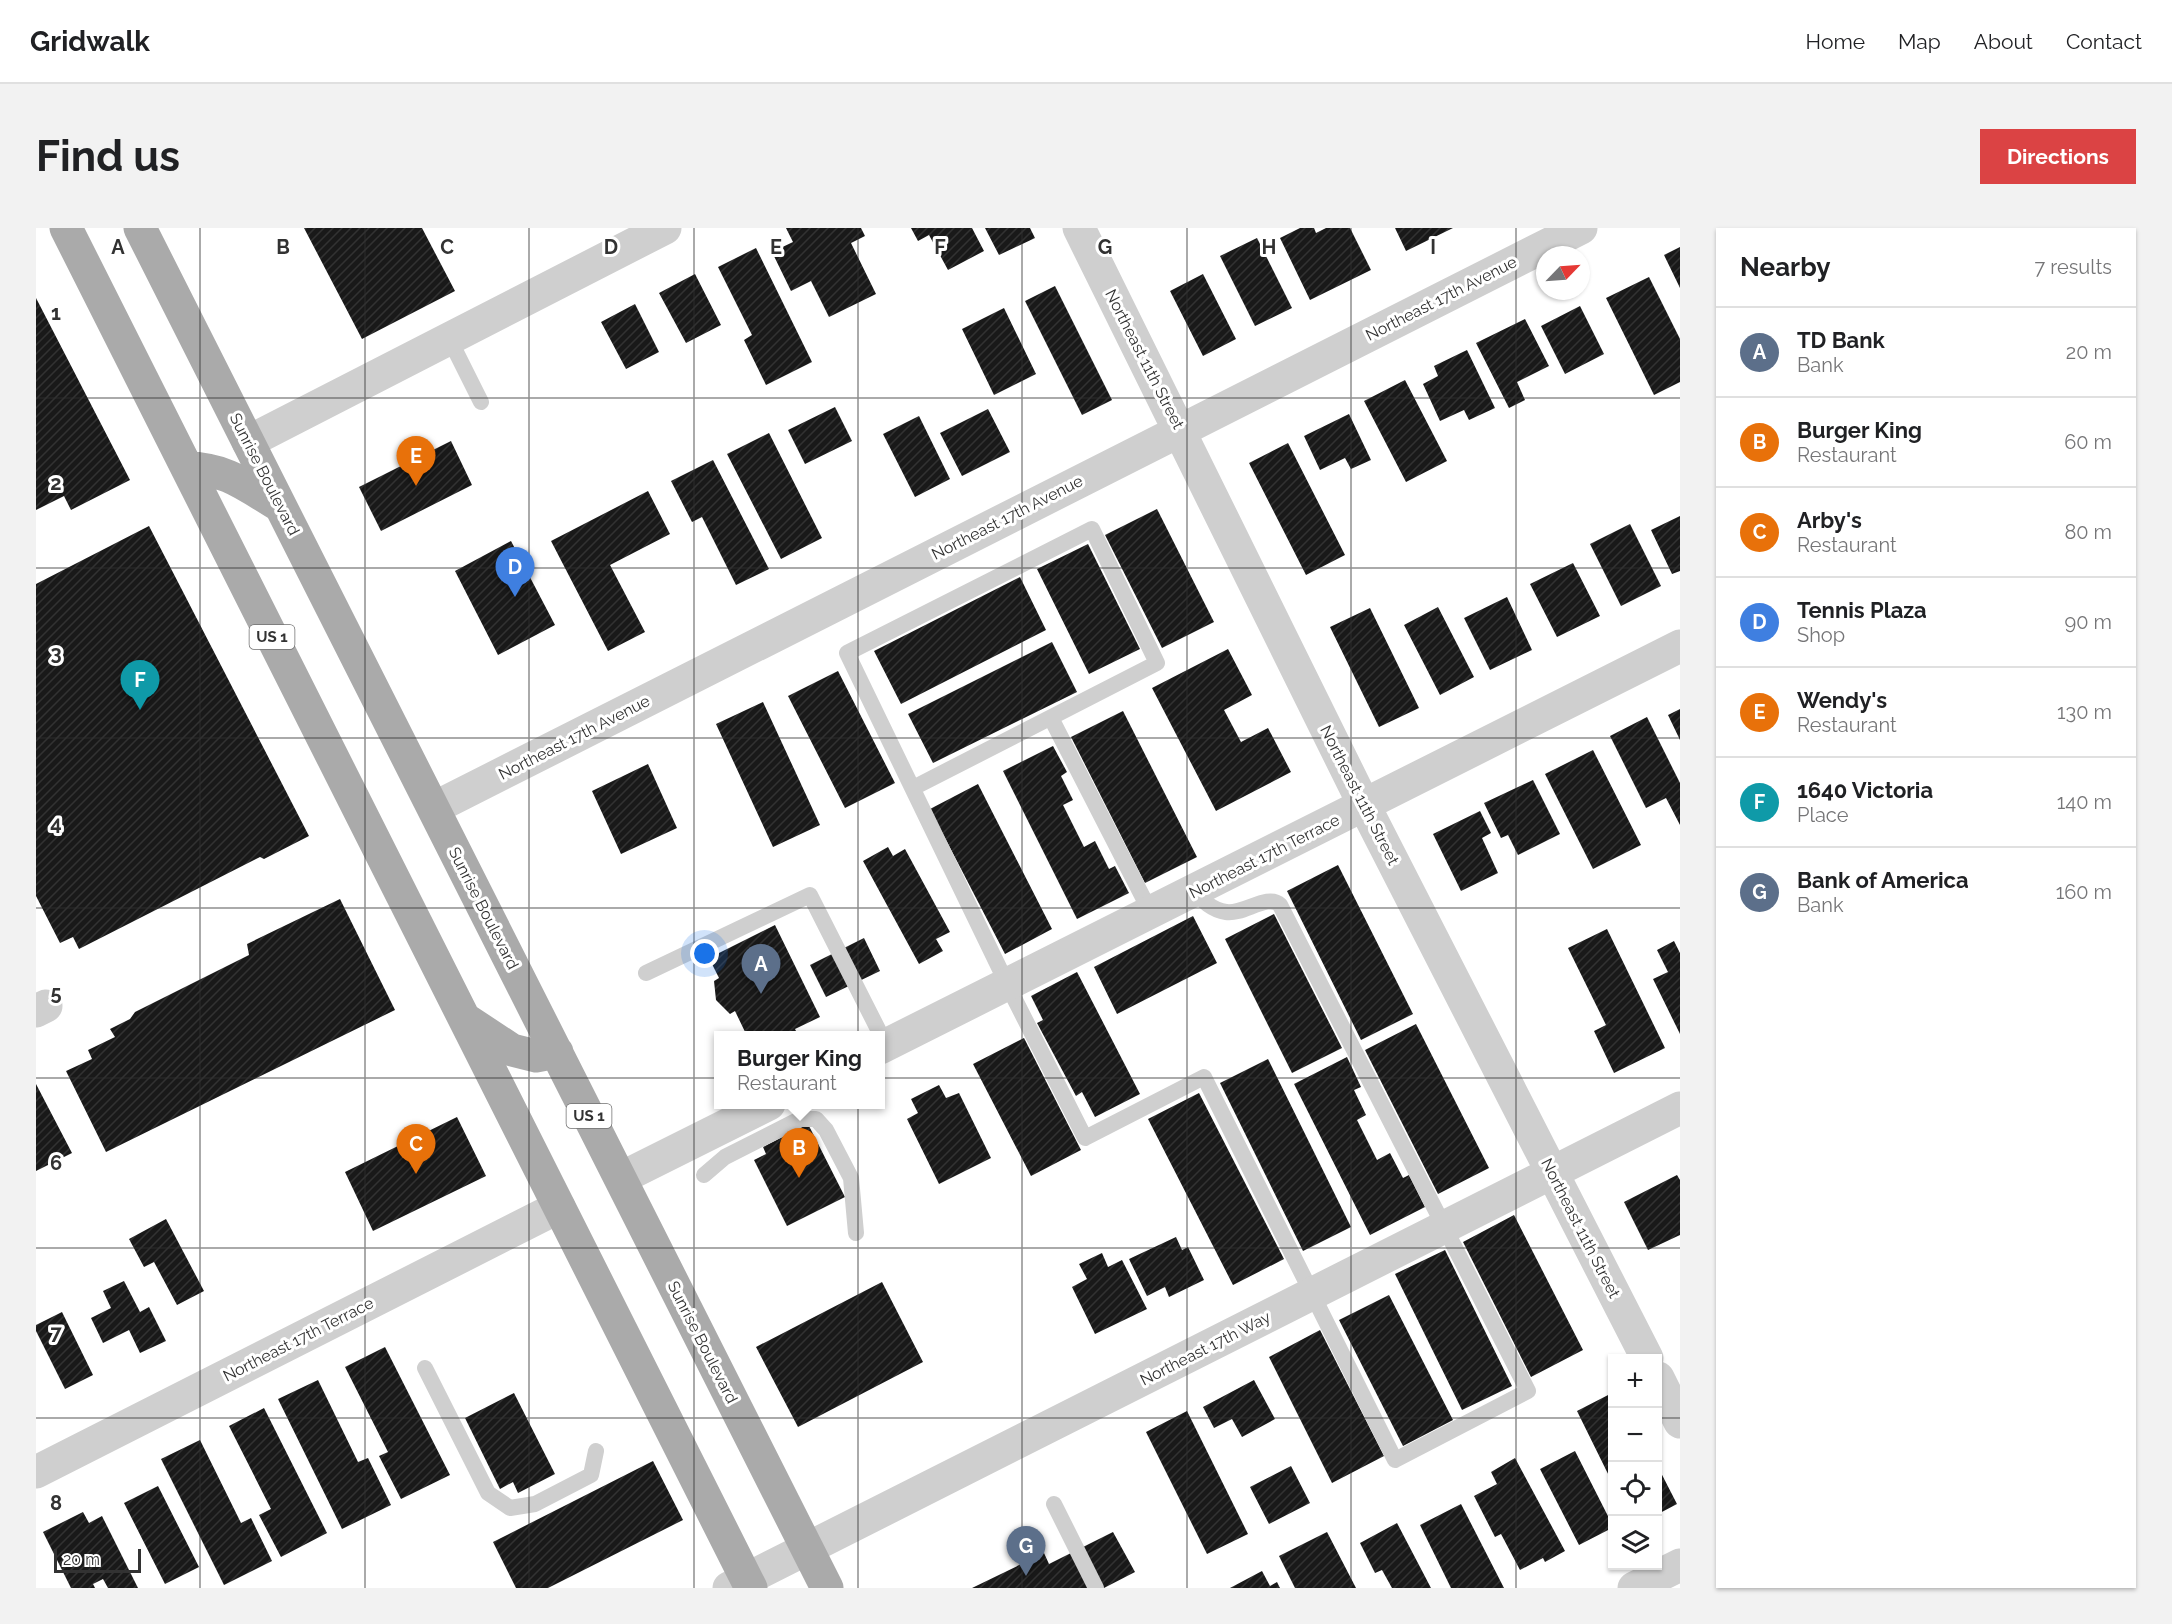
<!DOCTYPE html>
<meta charset="utf-8">
<style>
:root{--surface:#fff;--page:#f2f2f2;--text:#202124;--muted:#757577;--line:#e0e0e0;--accent:#db4344}
body{margin:0;font-family:Raleway,sans-serif;background:var(--page);color:var(--text)}
.controls{position:absolute;right:18px;bottom:18px;display:grid;overflow:hidden;border-radius:0px;box-shadow:0 2px 4px #0004}
.controls button{width:54px;height:54px;display:grid;place-items:center;padding:0;border:0;border-bottom:2px solid var(--line);background:var(--surface);color:var(--text);font:30px sans-serif}
.compass{position:absolute;left:1500px;top:18px;width:54px;height:54px;border-radius:50%;background:var(--surface);box-shadow:0 2px 4px #0004;rotate:65deg}
.scale{position:absolute;left:18px;bottom:15px;width:87px;box-sizing:border-box;padding-left:6px;border:3px solid #323232;border-top:0;font-size:16px;line-height:21px;white-space:nowrap;color:#323232;-webkit-text-stroke:4px #fff;paint-order:stroke}
.you{position:absolute;left:669px;top:726px;width:21px;height:21px;margin:-15px;border:4px solid #fff;border-radius:50%;background:#1a73e8;box-shadow:0 0 0 9px #1a73e833}
.badge{display:grid;place-items:center;width:39px;height:39px;border-radius:50%;background:var(--accent);color:#fff;font-size:20px;font-weight:700}
.pin{position:absolute;translate:-50% -50px;filter:drop-shadow(0 2px 3px #0008)}
.pin::after{content:'';position:absolute;top:32px;width:21px;height:18px;background:inherit;clip-path:polygon(0 0,100% 0,50% 100%)}
.popup{position:absolute;left:678px;top:803px;width:171px;height:78px;box-sizing:border-box;display:grid;place-content:center;border-radius:0px;background:var(--surface);filter:drop-shadow(0 2px 4px #0005);font-size:20px;white-space:nowrap;color:var(--muted)}
.popup b{font-size:22px;color:var(--text)}
.popup::after{content:'';position:absolute;left:50%;top:100%;margin-left:-12px;border:12px solid transparent;border-top-color:var(--surface)}
.list{margin:0;padding:0;list-style:none}
h2{display:flex;justify-content:space-between;align-items:center;height:78px;margin:0;padding:0 24px;font-size:26px}
h2 small{font-size:20px;font-weight:400;color:var(--muted)}
.list li{display:grid;grid-template-columns:39px 1fr auto;gap:18px;align-items:center;box-sizing:border-box;height:90px;padding:0 24px;border-top:2px solid var(--line)}
.list b{display:block;font-size:22px;white-space:nowrap}
.list p{margin:0;font-size:20px;white-space:nowrap;color:var(--muted)}
.list em{font-size:20px;font-style:normal;color:var(--muted)}
.icon{flex:none;width:33px;height:33px;fill:none;stroke:currentColor;stroke-width:2;stroke-linecap:round;stroke-linejoin:round}
.map{position:relative;flex:none;width:1644px;height:1360px;overflow:hidden;border-radius:0px}
header{display:flex;align-items:center;gap:36px;box-sizing:border-box;height:84px;padding:0 30px;background:var(--surface);border-bottom:2px solid var(--line)}
header strong{font-size:28px}
nav{display:flex;gap:33px;margin-inline-start:auto;font-size:21px}
.intro{display:flex;align-items:center;justify-content:space-between;box-sizing:border-box;height:144px;padding:0 36px}
h1{margin:0;font-size:42px}
.button{padding:15px 27px;border-radius:0px;background:var(--accent);color:#fff;font-size:21px;font-weight:700}
main{display:flex;gap:36px;padding:0 36px}
aside{flex:1;background:var(--surface);border-radius:0px;box-shadow:0 2px 4px #0004}
.map>svg:first-child{display:block}
.building{fill:url(#building-hatch)}
.lines{fill:none;stroke-linecap:round;stroke-linejoin:round}
.lane{stroke:#cfcfcf;stroke-width:16}
.street{stroke:#cfcfcf;stroke-width:33}
.primary{stroke:#aaa;stroke-width:33}
.grid{fill:none;stroke:#323232;stroke-width:1.5;stroke-opacity:0.55}
.labels{text-anchor:middle;stroke-width:6;stroke-linejoin:round;paint-order:stroke}
.shield{fill:#fff;stroke:#707070;stroke-width:1.5}
.shield-label{font-size:15px;font-weight:bold;fill:#323232}
.street-label{font-size:16px;fill:#323232;stroke:#fff}
.grid-label{font-size:20px;text-anchor:middle;font-weight:bold;fill:#323232;stroke:#fff;stroke-width:6;stroke-linejoin:round;paint-order:stroke}
</style>
<header>
<strong>Gridwalk</strong>
<nav><a>Home</a><a>Map</a><a>About</a><a>Contact</a></nav>
</header>
<div class="intro"><h1>Find us</h1><a class="button">Directions</a></div>
<main>
<div class="map">
<svg width="1644" height="1360" viewBox="0 0 1644 1360">
<defs>
<pattern id="building-hatch" width="6" height="6" patternUnits="userSpaceOnUse" patternTransform="scale(1.5)"><rect width="6" height="6" fill="#191919"/><path d="M-1 1l2-2M0 6l6-6M5 7l2-2" fill="none" stroke="#323232"/></pattern>
</defs>
<rect width="100%" height="100%" fill="#fff"/>
<path class="building" d="M 268,0 L 386,0 L 419,63 L 326,111 Z
M 750,0 L 825,0 L 829,8 L 815,15 L 840,66 L 793,89 L 775,53 L 755,63 L 736,24 L 757,14 Z
M 875,0 L 936,0 L 948,23 L 912,42 L 893,7 L 882,13 Z
M 949,0 L 994,0 L 999,10 L 963,27 Z
M 1264,0 L 1278,0 L 1280,5 L 1290,0 L 1314,0 L 1335,42 L 1274,72 L 1244,10 Z
M 1359,0 L 1417,0 L 1370,23 Z
M 1221,10 L 1256,80 L 1219,98 L 1184,28 Z
M 1644,19 L 1644,60 L 1628,27 Z
M 720,20 L 776,134 L 730,157 L 708,112 L 716,107 L 682,39 Z
M 659,46 L 685,97 L 650,115 L 623,65 Z
M 1167,46 L 1200,111 L 1167,128 L 1134,63 Z
M 1613,49 L 1644,111 L 1644,154 L 1618,167 L 1570,70 Z
M 1019,58 L 1076,172 L 1046,187 L 989,73 Z
M 0,70 L 94,252 L 35,282 L 28,268 L 0,282 Z
M 599,76 L 623,124 L 590,141 L 565,94 Z
M 1544,78 L 1568,126 L 1529,146 L 1505,98 Z
M 968,80 L 1000,146 L 958,167 L 926,101 Z
M 1489,91 L 1513,138 L 1481,154 L 1489,172 L 1473,180 L 1440,115 Z
M 1431,122 L 1459,180 L 1433,192 L 1428,182 L 1404,193 L 1387,156 L 1402,148 L 1398,138 Z
M 1369,152 L 1411,233 L 1370,254 L 1328,173 Z
M 799,179 L 816,213 L 769,236 L 752,202 Z
M 952,181 L 974,224 L 926,248 L 904,205 Z
M 1313,186 L 1335,232 L 1315,241 L 1309,230 L 1284,242 L 1268,208 Z
M 883,188 L 914,251 L 879,269 L 847,206 Z
M 733,205 L 786,310 L 745,331 L 691,226 Z
M 415,213 L 436,257 L 345,303 L 323,259 Z
M 1252,215 L 1309,327 L 1270,347 L 1213,235 Z
M 677,232 L 733,341 L 700,357 L 666,289 L 656,294 L 635,253 Z
M 612,263 L 634,306 L 574,337 L 609,404 L 572,423 L 515,313 Z
M 1121,281 L 1178,394 L 1126,420 L 1069,307 Z
M 1644,288 L 1644,343 L 1636,346 L 1615,302 Z
M 1594,296 L 1625,358 L 1585,378 L 1554,316 Z
M 113,298 L 273,608 L 228,631 L 224,629 L 43,721 L 37,709 L 24,715 L 0,668 L 0,356 Z
M 475,313 L 519,397 L 462,427 L 419,343 Z
M 1052,316 L 1104,421 L 1053,446 L 1001,341 Z
M 1537,335 L 1564,388 L 1521,409 L 1494,356 Z
M 984,349 L 1010,402 L 865,476 L 838,423 Z
M 1471,369 L 1496,422 L 1454,442 L 1428,390 Z
M 1402,379 L 1438,449 L 1404,467 L 1368,397 Z
M 1334,380 L 1383,480 L 1343,499 L 1294,399 Z
M 1016,414 L 1041,464 L 897,535 L 872,486 Z
M 1192,421 L 1216,467 L 1188,482 L 1205,514 L 1232,500 L 1255,544 L 1180,583 L 1116,460 Z
M 802,443 L 859,555 L 809,580 L 752,468 Z
M 727,474 L 784,597 L 737,619 L 680,496 Z
M 1644,481 L 1644,512 L 1632,487 Z
M 1087,483 L 1161,629 L 1109,655 L 1035,509 Z
M 1611,489 L 1644,555 L 1644,597 L 1630,570 L 1610,580 L 1574,508 Z
M 1017,518 L 1031,544 L 1025,548 L 1037,572 L 1027,577 L 1048,619 L 1059,613 L 1073,641 L 1079,638 L 1093,665 L 1041,691 L 967,543 Z
M 1557,522 L 1605,617 L 1557,641 L 1509,546 Z
M 612,536 L 641,600 L 585,626 L 556,563 Z
M 1497,552 L 1524,606 L 1482,627 L 1472,607 L 1465,610 L 1448,575 Z
M 942,556 L 1016,701 L 969,726 L 894,581 Z
M 1444,583 L 1455,605 L 1446,610 L 1462,645 L 1425,663 L 1397,606 Z
M 852,619 L 857,628 L 869,621 L 914,704 L 900,711 L 907,723 L 883,736 L 827,633 Z
M 1302,637 L 1377,786 L 1325,812 L 1251,663 Z
M 304,671 L 359,782 L 70,924 L 30,843 L 56,831 L 52,822 L 79,809 L 74,801 L 94,791 L 99,784 L 213,727 L 211,716 Z
M 1238,686 L 1306,820 L 1256,845 L 1189,711 Z
M 1157,688 L 1181,735 L 1081,786 L 1058,739 Z
M 739,697 L 784,789 L 759,801 L 761,805 L 757,808 L 711,808 L 699,783 L 694,786 L 680,772 L 678,753 L 683,750 L 673,730 Z
M 1571,701 L 1629,820 L 1578,845 L 1558,803 L 1570,797 L 1532,720 Z
M 828,710 L 844,743 L 790,769 L 774,737 Z
M 1638,713 L 1644,725 L 1644,806 L 1617,751 L 1632,744 L 1621,722 Z
M 1041,744 L 1104,866 L 1059,889 L 1046,864 L 1040,868 L 1001,795 L 1007,792 L 995,768 Z
M 1380,796 L 1453,940 L 1402,966 L 1329,822 Z
M 988,810 L 1045,922 L 995,948 L 937,836 Z
M 1311,829 L 1325,859 L 1318,862 L 1330,887 L 1321,892 L 1341,932 L 1354,925 L 1367,950 L 1373,947 L 1389,979 L 1334,1007 L 1258,856 Z
M 1232,831 L 1315,999 L 1267,1023 L 1184,855 Z
M 0,856 L 36,925 L 0,943 Z
M 903,857 L 910,870 L 923,865 L 955,930 L 903,956 L 871,891 L 882,885 L 875,871 Z
M 1163,865 L 1248,1031 L 1197,1057 L 1112,891 Z
M 421,889 L 450,948 L 337,1003 L 309,944 Z
M 772,896 L 809,969 L 751,998 L 718,932 L 730,926 L 727,919 Z
M 1641,947 L 1644,952 L 1644,1007 L 1612,1022 L 1588,974 Z
M 1478,987 L 1547,1122 L 1495,1149 L 1427,1014 Z
M 130,991 L 168,1063 L 141,1077 L 118,1034 L 108,1039 L 93,1011 Z
M 1140,1009 L 1146,1022 L 1152,1019 L 1168,1052 L 1133,1069 L 1129,1059 L 1111,1068 L 1093,1031 Z
M 1409,1022 L 1476,1158 L 1426,1182 L 1359,1046 Z
M 1066,1025 L 1072,1039 L 1086,1032 L 1111,1081 L 1059,1106 L 1036,1059 L 1051,1051 L 1043,1036 Z
M 88,1053 L 104,1084 L 113,1079 L 130,1113 L 104,1125 L 93,1102 L 67,1115 L 55,1090 L 75,1080 L 67,1063 Z
M 846,1054 L 887,1134 L 762,1199 L 720,1119 Z
M 1353,1067 L 1417,1192 L 1367,1218 L 1303,1092 Z
M 26,1084 L 57,1147 L 29,1161 L 0,1103 L 0,1097 Z
M 1284,1102 L 1348,1228 L 1296,1255 L 1233,1129 Z
M 349,1119 L 414,1247 L 365,1271 L 343,1228 L 352,1224 L 309,1139 Z
M 282,1152 L 322,1234 L 332,1230 L 355,1277 L 306,1301 L 242,1171 Z
M 1218,1152 L 1239,1191 L 1206,1209 L 1196,1191 L 1178,1200 L 1167,1179 Z
M 478,1165 L 519,1246 L 482,1265 L 477,1254 L 464,1261 L 429,1190 Z
M 1576,1165 L 1576,1254 L 1541,1183 Z
M 228,1180 L 291,1305 L 245,1329 L 223,1287 L 235,1281 L 193,1198 Z
M 1151,1183 L 1212,1306 L 1171,1326 L 1110,1204 Z
M 164,1212 L 205,1295 L 215,1290 L 236,1333 L 188,1357 L 125,1231 Z
M 1539,1223 L 1576,1296 L 1576,1300 L 1543,1317 L 1504,1241 Z
M 1479,1230 L 1529,1323 L 1509,1334 L 1507,1330 L 1484,1342 L 1465,1306 L 1459,1309 L 1438,1268 L 1461,1256 L 1455,1244 Z
M 617,1233 L 647,1292 L 512,1360 L 480,1360 L 457,1314 Z
M 1255,1238 L 1274,1275 L 1233,1296 L 1214,1259 Z
M 1622,1239 L 1641,1276 L 1622,1286 Z
M 122,1258 L 163,1339 L 129,1356 L 88,1275 Z
M 1425,1276 L 1468,1360 L 1415,1360 L 1384,1297 Z
M 47,1284 L 53,1295 L 66,1288 L 102,1360 L 72,1360 L 67,1351 L 57,1356 L 59,1360 L 35,1360 L 7,1304 Z
M 1361,1295 L 1395,1360 L 1356,1360 L 1346,1342 L 1339,1345 L 1324,1315 Z
M 1077,1304 L 1099,1344 L 1068,1360 L 936,1360 L 1008,1325 L 1013,1336 Z
M 1291,1304 L 1320,1360 L 1259,1360 L 1243,1328 Z
M 1226,1343 L 1234,1358 L 1241,1354 L 1244,1360 L 1194,1360 Z"/>
<g class="lines">
<path class="lane" d="M 413,110 L 445,174
M 1015,490 L 1115,685
M 877,560 L 1121,435 L 1056,301 L 811,425 L 972,758 L 1049,910 L 1168,849 L 1359,1232 L 1492,1163 L 1244,677 C 1232,665 1207,687 1190,684 C 1176,682 1167,673 1158,663
M 610,745 L 774,667 L 850,817
M 668,947 L 689,929 L 764,891 L 780,891 L 790,902 L 815,950 L 820,1005
M 389,1140 L 452,1265 L 474,1280 L 499,1276 L 555,1247 L 560,1223
M 1018,1276 L 1060,1360"/>
<path class="street" d="M 1043,0 L 1328,577 L 1611,1130
M 212,214 L 629,0
M 398,580 L 1545,0
M 0,783 L 10,778
M 844,820 L 1644,418
M 585,950 L 733,876
M 1622,1150 L 1644,1194
M 0,1244 L 523,979
M 693,1360 L 1644,880
M 1598,1360 L 1644,1337"/>
<path class="primary" d="M 30,0 L 715,1360
M 104,0 L 791,1360
M 151,240 C 190,240 212,259 244,278
M 429,791 L 476,822 L 500,828 L 521,824"/>
</g>
<path class="grid" d="M 164,0 L 164,1360M 329,0 L 329,1360M 493,0 L 493,1360M 658,0 L 658,1360M 822,0 L 822,1360M 986,0 L 986,1360M 1151,0 L 1151,1360M 1315,0 L 1315,1360M 1480,0 L 1480,1360M 0,170 L 1644,170M 0,340 L 1644,340M 0,510 L 1644,510M 0,680 L 1644,680M 0,850 L 1644,850M 0,1020 L 1644,1020M 0,1190 L 1576,1190M 1622,1190 L 1644,1190"/>
<g class="labels">
<g class="shield">
<rect x="213.5" y="397" width="45" height="24" rx="4.5"/>
<rect x="530.5" y="876" width="45" height="24" rx="4.5"/>
</g>
<g class="shield-label">
<text x="236" y="414">US 1</text>
<text x="553" y="893">US 1</text>
</g>
<g class="street-label">
<text transform="translate(1405 70) rotate(-27)" y="6">Northeast 17th Avenue</text>
<text transform="translate(1109 131) rotate(63)" y="6">Northeast 11th Street</text>
<text transform="translate(229 246) rotate(63)" y="6">Sunrise Boulevard</text>
<text transform="translate(971 289) rotate(-27)" y="6">Northeast 17th Avenue</text>
<text transform="translate(538 509) rotate(-27)" y="6">Northeast 17th Avenue</text>
<text transform="translate(1324 567) rotate(63)" y="6">Northeast 11th Street</text>
<text transform="translate(1228 628) rotate(-27)" y="6">Northeast 17th Terrace</text>
<text transform="translate(448 680) rotate(63)" y="6">Sunrise Boulevard</text>
<text transform="translate(1545 1000) rotate(63)" y="6">Northeast 11th Street</text>
<text transform="translate(262 1111) rotate(-27)" y="6">Northeast 17th Terrace</text>
<text transform="translate(667 1114) rotate(63)" y="6">Sunrise Boulevard</text>
<text transform="translate(1169 1120) rotate(-27)" y="6">Northeast 17th Way</text>
</g>
</g>
<g class="grid-label">
<text x="82" y="26">A</text>
<text x="247" y="26">B</text>
<text x="411" y="26">C</text>
<text x="575" y="26">D</text>
<text x="740" y="26">E</text>
<text x="904" y="26">F</text>
<text x="1069" y="26">G</text>
<text x="1233" y="26">H</text>
<text x="1397" y="26">I</text>
<text x="20" y="92">1</text>
<text x="20" y="262">2</text>
<text x="20" y="432">3</text>
<text x="20" y="602">4</text>
<text x="20" y="772">5</text>
<text x="20" y="942">6</text>
<text x="20" y="1112">7</text>
<text x="20" y="1282">8</text>
</g>
</svg>
<div class="controls">
<button>+</button>
<button>−</button>
<button><svg class="icon" aria-label="locate" viewBox="0 0 24 24"><circle cx="12" cy="12" r="6"/><path d="M12 2v4M12 18v4M2 12h4M18 12h4"/></svg></button>
<button><svg class="icon" aria-label="layers" viewBox="0 0 24 24"><path d="M12 4l9 5-9 5-9-5zM3 14l9 5 9-5"/></svg></button>
</div>
<svg class="compass" viewBox="-18 -18 36 36"><path d="M0-13l5 13h-10z" fill="#e53935"/><path d="M0 13l5-13h-10z" fill="#757577"/></svg>
<div class="scale">20 m</div>
<div class="you"></div>
<div class="pin badge" style="left:725px;top:766px;background:#5c6f8a">A</div>
<div class="pin badge" style="left:763px;top:950px;background:#e8710a">B</div>
<div class="popup"><b>Burger King</b>Restaurant</div>
<div class="pin badge" style="left:380px;top:946px;background:#e8710a">C</div>
<div class="pin badge" style="left:479px;top:369px;background:#3f7fe0">D</div>
<div class="pin badge" style="left:380px;top:258px;background:#e8710a">E</div>
<div class="pin badge" style="left:104px;top:482px;background:#0f9aa8">F</div>
<div class="pin badge" style="left:990px;top:1348px;background:#5c6f8a">G</div>
</div>
<aside>
<h2>Nearby<small>7 results</small></h2>
<ul class="list">
<li><span class="badge" style="background:#5c6f8a">A</span><div><b>TD Bank</b><p>Bank</p></div><em>20 m</em></li>
<li><span class="badge" style="background:#e8710a">B</span><div><b>Burger King</b><p>Restaurant</p></div><em>60 m</em></li>
<li><span class="badge" style="background:#e8710a">C</span><div><b>Arby's</b><p>Restaurant</p></div><em>80 m</em></li>
<li><span class="badge" style="background:#3f7fe0">D</span><div><b>Tennis Plaza</b><p>Shop</p></div><em>90 m</em></li>
<li><span class="badge" style="background:#e8710a">E</span><div><b>Wendy's</b><p>Restaurant</p></div><em>130 m</em></li>
<li><span class="badge" style="background:#0f9aa8">F</span><div><b>1640 Victoria</b><p>Place</p></div><em>140 m</em></li>
<li><span class="badge" style="background:#5c6f8a">G</span><div><b>Bank of America</b><p>Bank</p></div><em>160 m</em></li>
</ul>
</aside>
</main>
